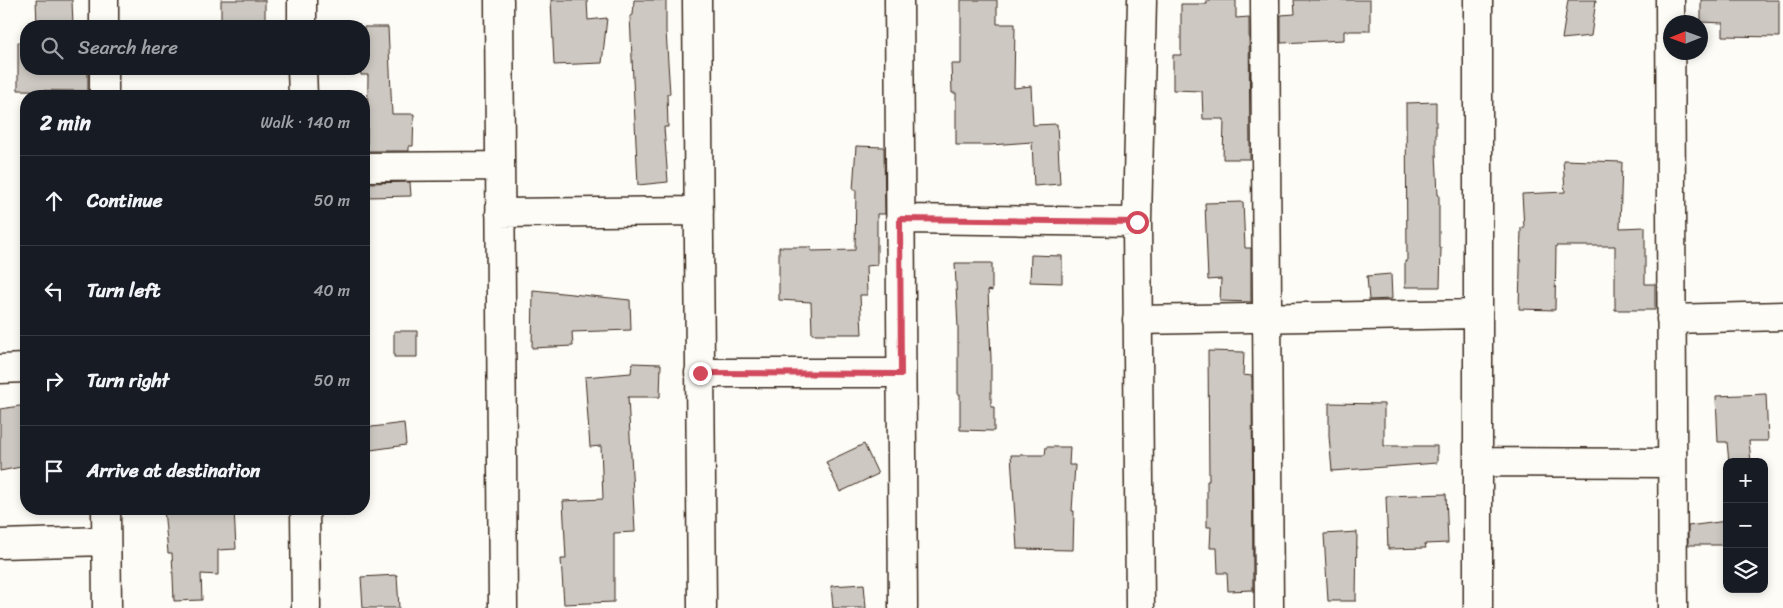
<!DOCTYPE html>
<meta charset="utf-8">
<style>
:root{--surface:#171b24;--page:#242831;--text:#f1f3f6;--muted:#9ea1a6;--line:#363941}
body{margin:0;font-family:Sriracha,sans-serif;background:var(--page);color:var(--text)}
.controls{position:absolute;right:15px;bottom:15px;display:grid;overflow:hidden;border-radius:10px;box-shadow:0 2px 8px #0003}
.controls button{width:45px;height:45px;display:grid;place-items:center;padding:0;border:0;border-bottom:1px solid var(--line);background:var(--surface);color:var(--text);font:25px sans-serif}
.compass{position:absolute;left:1663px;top:15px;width:45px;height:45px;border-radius:50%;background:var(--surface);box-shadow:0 2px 8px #0003;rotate:269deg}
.stop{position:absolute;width:15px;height:15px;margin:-11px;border:4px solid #d1495b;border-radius:50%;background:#fff}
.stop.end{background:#d1495b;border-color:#fff;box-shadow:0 1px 5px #0008}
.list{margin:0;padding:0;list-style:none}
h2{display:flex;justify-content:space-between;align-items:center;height:65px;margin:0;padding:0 20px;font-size:21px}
h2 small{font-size:16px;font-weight:400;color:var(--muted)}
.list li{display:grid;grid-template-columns:32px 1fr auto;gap:15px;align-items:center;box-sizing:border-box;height:90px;padding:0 20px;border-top:1px solid var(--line)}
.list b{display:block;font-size:19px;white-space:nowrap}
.list em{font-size:16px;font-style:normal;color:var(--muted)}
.icon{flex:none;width:28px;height:28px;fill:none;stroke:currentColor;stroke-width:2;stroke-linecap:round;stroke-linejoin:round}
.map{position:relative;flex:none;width:1783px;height:608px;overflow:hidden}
.search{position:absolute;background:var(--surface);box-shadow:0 2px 8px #0003;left:20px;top:20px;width:350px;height:55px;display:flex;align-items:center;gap:12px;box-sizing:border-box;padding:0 18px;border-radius:20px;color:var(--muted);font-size:19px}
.panel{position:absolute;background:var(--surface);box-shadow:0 2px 8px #0003;left:20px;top:90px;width:350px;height:425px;border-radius:20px}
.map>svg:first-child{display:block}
.building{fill:#cdc8c2;stroke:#3b2a1e}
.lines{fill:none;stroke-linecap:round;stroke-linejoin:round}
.minor-casing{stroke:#3b2a1e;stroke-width:31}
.minor{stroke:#fdfcf7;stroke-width:28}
.route{stroke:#d1495b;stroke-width:6}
</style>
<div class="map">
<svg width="1783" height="608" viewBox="0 0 1783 608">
<rect width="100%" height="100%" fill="#fdfcf7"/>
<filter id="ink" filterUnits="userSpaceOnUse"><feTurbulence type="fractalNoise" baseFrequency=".02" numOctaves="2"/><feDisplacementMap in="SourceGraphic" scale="10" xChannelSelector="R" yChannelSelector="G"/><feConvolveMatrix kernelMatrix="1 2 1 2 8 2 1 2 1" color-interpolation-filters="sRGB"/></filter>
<g filter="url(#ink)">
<path class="building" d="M 36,0 L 72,0 L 73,26 L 37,26 Z
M 221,0 L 265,0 L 265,26 L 221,26 Z
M 551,0 L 587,0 L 588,20 L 607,18 L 602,63 L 554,65 Z
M 634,0 L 666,0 L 666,31 L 670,94 L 667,94 L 668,127 L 664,127 L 668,182 L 638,185 L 630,16 L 633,15 Z
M 961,0 L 997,0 L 997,24 L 1015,24 L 1014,88 L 1031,86 L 1033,125 L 1057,124 L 1060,184 L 1034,186 L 1032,142 L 990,145 L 956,145 L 956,93 L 952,93 L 951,64 L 961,64 Z
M 1207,0 L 1236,0 L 1236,18 L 1249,17 L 1250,159 L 1223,159 L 1224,119 L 1203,119 L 1202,91 L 1173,90 L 1173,55 L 1181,55 L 1181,4 L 1207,4 Z
M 1294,0 L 1370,0 L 1370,31 L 1344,31 L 1344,40 L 1281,43 L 1281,15 L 1295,14 Z
M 1568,0 L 1596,0 L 1591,36 L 1562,39 Z
M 1701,0 L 1779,0 L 1779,37 L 1723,36 L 1723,23 L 1701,22 Z
M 364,27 L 388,27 L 392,114 L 414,114 L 413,146 L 409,146 L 409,151 L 367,151 L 368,75 L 361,75 L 360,69 L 364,69 Z
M 18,42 L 26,42 L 26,69 L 88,69 L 88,91 L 18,90 Z
M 1436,102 L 1436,153 L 1438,195 L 1439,195 L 1439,248 L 1441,248 L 1440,287 L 1405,287 L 1405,261 L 1407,261 L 1406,103 Z
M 856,146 L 884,147 L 885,214 L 877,214 L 877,265 L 866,266 L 867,295 L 860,295 L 862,334 L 812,334 L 811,302 L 779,300 L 779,247 L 811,247 L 811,251 L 855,250 L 856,190 L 853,190 Z
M 1563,160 L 1622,162 L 1620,228 L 1645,227 L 1645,284 L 1655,284 L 1655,310 L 1615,310 L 1615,246 L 1556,246 L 1555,310 L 1519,309 L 1521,228 L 1524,228 L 1522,194 L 1565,192 Z
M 410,182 L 411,196 L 368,197 L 368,183 Z
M 1243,202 L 1245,248 L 1251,248 L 1251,302 L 1220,301 L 1221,279 L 1208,280 L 1205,203 Z
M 1031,255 L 1062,256 L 1062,283 L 1030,282 Z
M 955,263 L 992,263 L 992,291 L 988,290 L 991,358 L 991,407 L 994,407 L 994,431 L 960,430 L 960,394 L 958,394 L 958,328 Z
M 1391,274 L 1392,299 L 1369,300 L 1367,276 Z
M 533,290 L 630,300 L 631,330 L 572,332 L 573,346 L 532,348 Z
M 394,331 L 417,331 L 417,357 L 394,357 Z
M 1208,351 L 1244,352 L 1243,375 L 1252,376 L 1253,590 L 1228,591 L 1227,573 L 1218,573 L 1217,548 L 1210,548 L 1211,527 L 1207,527 L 1207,481 L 1209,481 Z
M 632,363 L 661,364 L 660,397 L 628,397 L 635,532 L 614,533 L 614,602 L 564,604 L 561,559 L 566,559 L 563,501 L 603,499 L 601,446 L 590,447 L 585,377 L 631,373 Z
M 1766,394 L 1768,441 L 1749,441 L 1751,462 L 1729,462 L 1727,442 L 1718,442 L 1716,396 Z
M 1329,403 L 1384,404 L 1384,446 L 1437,446 L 1437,463 L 1332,471 L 1329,436 Z
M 26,405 L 26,466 L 0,471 L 0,409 Z
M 404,423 L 406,445 L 364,451 L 364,428 Z
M 864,444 L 878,474 L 840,492 L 826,462 Z
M 1046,447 L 1070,447 L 1069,465 L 1075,465 L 1072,511 L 1074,511 L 1073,550 L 1017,549 L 1011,455 L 1045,455 Z
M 1446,494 L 1448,543 L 1425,544 L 1426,548 L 1388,549 L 1386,496 Z
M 164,509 L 234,509 L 236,549 L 218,550 L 218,575 L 201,574 L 202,600 L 174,601 L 172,553 L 168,553 Z
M 1727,521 L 1727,545 L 1688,545 L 1688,526 Z
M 1357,532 L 1356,601 L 1328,601 L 1324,534 Z
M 397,575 L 399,608 L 363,608 L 361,577 Z
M 864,584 L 866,608 L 833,608 L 831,586 Z"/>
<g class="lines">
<defs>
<path id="minor" d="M 104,0 L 104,26
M 302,0 L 302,26
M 499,0 L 503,608
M 697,0 L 702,608
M 899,0 L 903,608
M 1265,0 L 1269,608
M 1670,0 L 1673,608
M 104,69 L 104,96
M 302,69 L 303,96
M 364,167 L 500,166
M 500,213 L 699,211
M 901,219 L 1137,222
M 1671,319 L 1783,316
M 1137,320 L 1478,314
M 0,369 L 26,368
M 699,373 L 901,373
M 1478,462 L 1672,463
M 106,509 L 107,608
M 305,509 L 306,608
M 0,544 L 106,541
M 1140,608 L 1137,222 L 1142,0
M 1478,608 L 1478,0"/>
</defs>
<use href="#minor" class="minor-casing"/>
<use href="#minor" class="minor"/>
</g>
</g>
<g class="lines" filter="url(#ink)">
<path class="route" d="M 700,373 L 901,374 L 900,219 L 1137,222"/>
</g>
</svg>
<div class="controls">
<button>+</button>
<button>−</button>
<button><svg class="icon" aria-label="layers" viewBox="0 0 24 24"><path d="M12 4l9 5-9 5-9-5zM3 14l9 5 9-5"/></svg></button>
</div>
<svg class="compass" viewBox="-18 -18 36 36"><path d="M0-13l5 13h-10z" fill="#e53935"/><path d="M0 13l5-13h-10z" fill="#9ea1a6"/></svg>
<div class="stop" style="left:1137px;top:222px"></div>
<div class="stop end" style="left:700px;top:373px"></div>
<div class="search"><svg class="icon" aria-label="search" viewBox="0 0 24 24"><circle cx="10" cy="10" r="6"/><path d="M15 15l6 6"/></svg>Search here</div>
<section class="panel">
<h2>2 min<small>Walk · 140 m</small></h2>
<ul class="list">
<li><svg class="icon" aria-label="ahead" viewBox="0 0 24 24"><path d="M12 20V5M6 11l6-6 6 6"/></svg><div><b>Continue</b></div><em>50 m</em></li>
<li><svg class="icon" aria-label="left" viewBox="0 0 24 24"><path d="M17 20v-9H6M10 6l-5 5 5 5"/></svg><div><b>Turn left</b></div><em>40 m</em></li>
<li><svg class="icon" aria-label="right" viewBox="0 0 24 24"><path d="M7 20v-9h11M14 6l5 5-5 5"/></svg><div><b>Turn right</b></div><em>50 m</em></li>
<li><svg class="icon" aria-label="arrive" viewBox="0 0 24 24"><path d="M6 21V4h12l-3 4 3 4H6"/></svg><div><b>Arrive at destination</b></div></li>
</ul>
</section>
</div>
